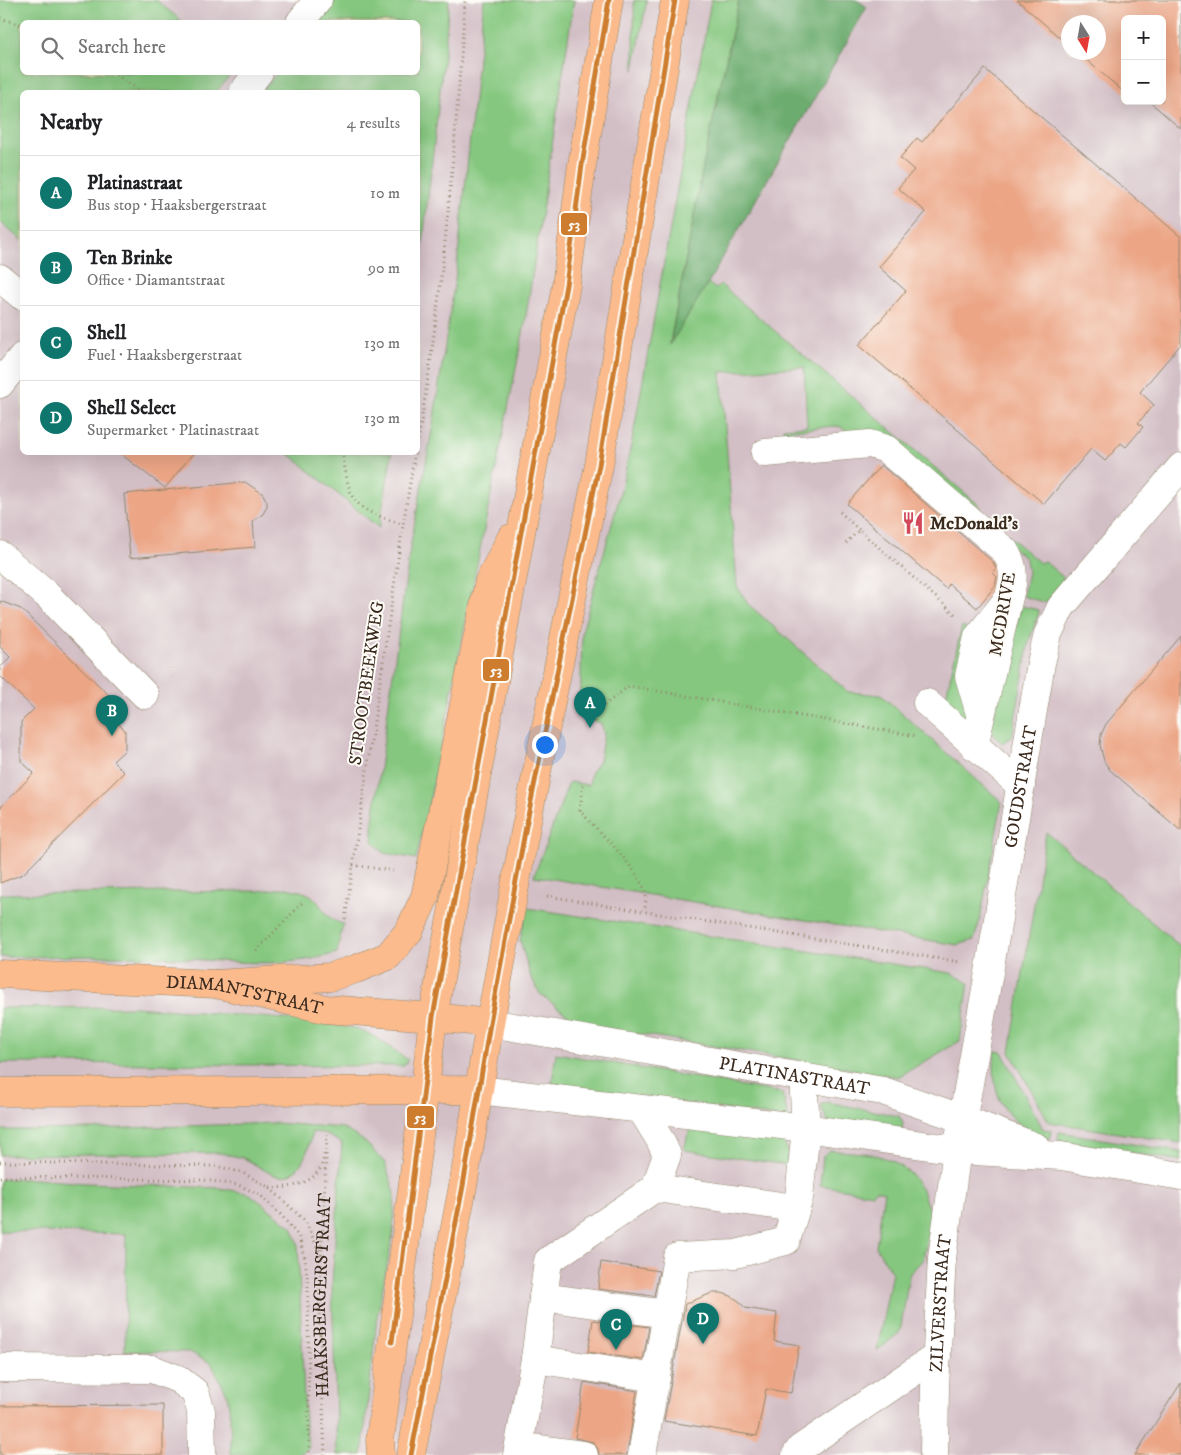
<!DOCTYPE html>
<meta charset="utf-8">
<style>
:root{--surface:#fff;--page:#f2f2f2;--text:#202124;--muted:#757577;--line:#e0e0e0;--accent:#0f766e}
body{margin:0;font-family:"IM FELL DW Pica",serif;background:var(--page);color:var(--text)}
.controls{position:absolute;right:15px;top:15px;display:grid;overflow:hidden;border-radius:8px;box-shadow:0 5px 20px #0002}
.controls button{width:45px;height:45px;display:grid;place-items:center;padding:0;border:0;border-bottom:1px solid var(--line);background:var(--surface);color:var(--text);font:25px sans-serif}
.compass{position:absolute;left:1061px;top:15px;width:45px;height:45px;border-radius:50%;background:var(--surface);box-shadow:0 5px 20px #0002;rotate:169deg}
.you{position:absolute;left:544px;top:744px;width:18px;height:18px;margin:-12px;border:4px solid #fff;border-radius:50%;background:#1a73e8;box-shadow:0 0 0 8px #1a73e833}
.badge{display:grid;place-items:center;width:32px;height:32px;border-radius:50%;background:var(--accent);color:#fff;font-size:16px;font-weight:700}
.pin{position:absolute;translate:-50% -41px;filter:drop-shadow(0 1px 2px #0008)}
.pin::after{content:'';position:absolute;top:26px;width:18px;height:15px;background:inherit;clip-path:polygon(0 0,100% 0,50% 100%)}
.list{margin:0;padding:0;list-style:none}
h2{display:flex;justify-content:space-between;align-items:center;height:65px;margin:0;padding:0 20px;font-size:21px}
h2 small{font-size:16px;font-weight:400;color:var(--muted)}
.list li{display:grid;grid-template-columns:32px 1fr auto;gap:15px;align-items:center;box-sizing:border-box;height:75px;padding:0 20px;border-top:1px solid var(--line)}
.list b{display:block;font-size:19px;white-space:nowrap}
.list p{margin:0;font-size:16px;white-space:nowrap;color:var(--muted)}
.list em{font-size:16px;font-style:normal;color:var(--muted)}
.icon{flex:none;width:28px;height:28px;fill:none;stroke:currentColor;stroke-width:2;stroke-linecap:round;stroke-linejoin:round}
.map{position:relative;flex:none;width:1181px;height:1455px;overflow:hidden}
.search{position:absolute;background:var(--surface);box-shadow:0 5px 20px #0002;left:20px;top:20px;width:400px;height:55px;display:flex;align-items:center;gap:12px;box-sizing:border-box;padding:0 18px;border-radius:8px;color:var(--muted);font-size:19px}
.panel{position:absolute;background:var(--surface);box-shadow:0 5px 20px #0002;left:20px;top:90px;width:400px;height:365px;border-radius:8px}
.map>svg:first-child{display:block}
.industrial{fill:#d2bec5;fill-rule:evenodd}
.green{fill:#85c77f;stroke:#60784e}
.forest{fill:#6cac6e;stroke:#546b46}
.building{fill:#eca686}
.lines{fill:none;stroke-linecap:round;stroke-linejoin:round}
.minor-casing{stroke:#92856c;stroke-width:29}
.major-casing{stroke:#92856c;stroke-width:29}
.path{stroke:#92856c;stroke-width:3;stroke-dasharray:1 4;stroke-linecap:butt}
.minor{stroke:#fff;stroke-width:28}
.major{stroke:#fbbb8c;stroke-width:28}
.bus-1-casing{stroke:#fdfcf7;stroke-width:9}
.bus-1{stroke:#ce7d2e;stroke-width:5}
.labels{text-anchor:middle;stroke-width:4;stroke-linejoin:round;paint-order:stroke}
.poi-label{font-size:18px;font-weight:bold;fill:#3b2a1e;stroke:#fdfcf7;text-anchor:start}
.street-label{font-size:18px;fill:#3b2a1e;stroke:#fdfcf7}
.line-badge{stroke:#fdfcf7;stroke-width:2}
.badge-label{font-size:14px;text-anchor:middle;font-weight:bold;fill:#fff}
</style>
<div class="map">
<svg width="1181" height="1455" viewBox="0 0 1181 1455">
<rect width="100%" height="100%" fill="#fdfcf7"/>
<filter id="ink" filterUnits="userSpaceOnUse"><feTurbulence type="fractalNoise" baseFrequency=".02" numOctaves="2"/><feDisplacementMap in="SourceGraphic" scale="10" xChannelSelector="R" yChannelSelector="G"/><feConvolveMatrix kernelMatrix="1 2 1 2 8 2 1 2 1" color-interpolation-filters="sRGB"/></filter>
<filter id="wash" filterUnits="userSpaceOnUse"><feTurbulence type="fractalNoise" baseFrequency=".0096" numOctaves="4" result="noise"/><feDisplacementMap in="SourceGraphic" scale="20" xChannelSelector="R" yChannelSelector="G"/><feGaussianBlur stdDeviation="1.12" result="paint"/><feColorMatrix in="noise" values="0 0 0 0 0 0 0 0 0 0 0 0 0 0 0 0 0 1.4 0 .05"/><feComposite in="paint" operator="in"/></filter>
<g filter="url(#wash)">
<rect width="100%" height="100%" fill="#e8e0bb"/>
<path class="industrial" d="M 0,0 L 1181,0 L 1181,1455 L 0,1455 ZM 1125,19 L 1162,19 L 1162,101 L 1125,101 ZM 22,22 L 418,22 L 418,72 L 22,72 ZM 1068,22 L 1098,22 L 1098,52 L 1068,52 ZM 22,92 L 418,92 L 418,452 L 22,452 Z"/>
<path class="green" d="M 0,0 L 156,0 L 183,22 L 22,22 L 22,72 L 232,73 L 216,92 L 22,92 L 22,241 L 0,222 Z
M 336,0 L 449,0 L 445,46 L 418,285 L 418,92 L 261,92 L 277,73 L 418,72 L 418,22 L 318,22 Z
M 484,0 L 574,0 L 525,323 L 435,776 L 416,859 L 384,853 L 373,841 L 373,820 L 410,549 L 433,424 L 457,266 Z
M 634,0 L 647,0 L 634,70 Z
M 711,0 L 739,0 L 704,162 L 670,343 L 708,283 L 716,289 L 720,284 L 980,506 L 978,510 L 1040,563 L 1044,561 L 1064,578 L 1046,603 L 1023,596 L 1028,572 L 1026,559 L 882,434 L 851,436 L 841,427 L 836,426 L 783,431 L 783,428 L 807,426 L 804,367 L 721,372 L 737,586 L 748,604 L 848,692 L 881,695 L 1002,802 L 980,920 L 974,940 L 958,945 L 534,876 L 569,782 L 589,785 L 591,772 L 599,761 L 604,734 L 601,723 L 580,719 L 582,632 L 619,498 L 632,441 Z
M 288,453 L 392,453 L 379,528 Z
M 1021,606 L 1039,610 L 1039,613 L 1029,641 L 1012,737 L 1002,743 L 994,735 L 991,728 Z
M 962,626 L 969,630 L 972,714 L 966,720 L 945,703 L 945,700 Z
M 1046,832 L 1181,947 L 1181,1143 L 1049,1122 L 1010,1052 Z
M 286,888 C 295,890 308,891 315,899 C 325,910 326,919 343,924 L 337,953 C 277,971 217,959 156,957 C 104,955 52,957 0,957 L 0,894 L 257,891 Z
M 527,908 L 951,973 L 969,983 L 960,1041 L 898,1077 L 592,1026 L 569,1016 L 540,994 L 530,975 L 520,940 Z
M 136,1007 L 322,1022 L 358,1029 L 375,1037 L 408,1060 L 404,1066 C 269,1066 135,1063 0,1063 L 0,1008 Z
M 995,1051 L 1002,1052 L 1043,1129 L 1051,1130 L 1050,1139 C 1004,1125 990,1096 995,1051 Z
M 556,1053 L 782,1093 L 789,1119 L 552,1083 Z
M 827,1102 L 899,1116 L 903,1123 L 902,1129 L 830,1126 L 821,1107 L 822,1104 Z
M 276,1123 L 343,1128 L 365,1142 L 385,1163 L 395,1193 L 393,1235 L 377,1318 L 362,1455 L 337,1455 L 332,1284 L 342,1143 L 323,1133 L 312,1132 C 310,1147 300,1180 278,1176 C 266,1173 255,1163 243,1158 C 236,1156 228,1155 220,1153 L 0,1155 L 0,1130 L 95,1129 Z
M 696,1128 L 777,1139 L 785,1144 L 788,1154 L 787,1165 L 684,1150 L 687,1137 L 691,1129 Z
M 1059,1132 L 1181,1152 L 1181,1161 L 1058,1141 Z
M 829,1150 L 873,1154 L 893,1161 L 911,1174 L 922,1190 L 930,1214 L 928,1235 L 923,1259 L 909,1275 L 901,1327 L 899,1333 L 877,1351 L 892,1272 L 876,1247 L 884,1192 L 875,1190 L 872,1194 L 820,1185 L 823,1156 Z
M 5,1179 L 38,1179 L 84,1183 L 220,1188 L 250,1194 L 292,1227 L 298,1243 L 305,1426 L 309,1448 L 298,1455 L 231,1455 L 230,1414 L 227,1394 L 211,1363 L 190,1352 L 125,1351 L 126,1234 L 0,1231 L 0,1180 Z"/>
<path class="forest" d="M 739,0 L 857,0 L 867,7 L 708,283 L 670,345 L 704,162 Z"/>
<g id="blocks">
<path class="building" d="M 1017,0 L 1181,0 L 1181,129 L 1149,101 L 1162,101 L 1162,19 L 1125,19 L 1125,93 L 1077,52 L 1098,52 L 1098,22 L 1068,22 L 1068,45 Z
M 985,69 L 1181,237 L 1181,344 L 1140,392 L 1154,405 L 1138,423 L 1143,427 L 1126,447 L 1121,443 L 1105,461 L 1091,449 L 1044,504 L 859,345 L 906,291 L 879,267 L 926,212 L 898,188 L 914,170 L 900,158 L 917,138 L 922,142 Z
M 118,452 L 194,452 L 165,488 Z
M 881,465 L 993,562 L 996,569 L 993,573 L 997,577 L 995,586 L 977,608 L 949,584 L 946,589 L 847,504 Z
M 245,482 L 263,494 L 267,502 L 267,506 L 263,514 L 253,521 L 255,547 L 130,558 L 124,494 Z
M 0,601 L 21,609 L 123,709 L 113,719 L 125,730 L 125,750 L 113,761 L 124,772 L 23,874 L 0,883 L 0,808 L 34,773 L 21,761 L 21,722 L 34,709 L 0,676 L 0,668 L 10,657 L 0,647 Z
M 1181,636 L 1181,831 L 1110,770 L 1104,761 L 1100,745 L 1101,735 L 1106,724 Z
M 601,1262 L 659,1271 L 654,1296 L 598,1289 Z
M 712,1293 L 722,1293 L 731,1296 L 739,1301 L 745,1308 L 777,1313 L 774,1341 L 799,1345 L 791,1393 L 766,1389 L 757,1436 L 664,1421 L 685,1304 Z
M 593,1320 L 649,1327 L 643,1360 L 588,1352 Z
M 584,1382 L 637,1391 L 627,1455 L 599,1455 L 598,1449 L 593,1442 L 575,1438 Z
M 1181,1383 L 1181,1455 L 1135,1455 Z
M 163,1405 L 163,1455 L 0,1455 L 0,1406 Z"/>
</g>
</g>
<g filter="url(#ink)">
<use href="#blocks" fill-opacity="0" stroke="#92856c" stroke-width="1"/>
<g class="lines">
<defs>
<g id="minor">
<path d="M 300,22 L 318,0"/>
<path d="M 243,92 L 259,72"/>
<path d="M 0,278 L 22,296"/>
<path d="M 0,384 L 22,357"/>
<path d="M 765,453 L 870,444 L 886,449 L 1005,551 C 1012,563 1014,571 1012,584 L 974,746"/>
<path d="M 0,555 L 47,595 L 145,695"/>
<path d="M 927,703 L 1021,786"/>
<path d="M 980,714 L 969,676 L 978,637 L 1004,604"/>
<path id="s2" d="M 490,1023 L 883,1091 L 963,1119 L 1036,1147"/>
<path d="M 479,1090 L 806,1128 L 957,1150 L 1061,1156 L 1181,1176"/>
<path d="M 655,1188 L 795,1208"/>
<path d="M 543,1297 L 667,1314"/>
<path d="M 535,1359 L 656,1378"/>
<path d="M 0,1368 L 152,1369 L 178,1379 L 195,1392 L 201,1411 L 202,1455"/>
<path d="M 519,1446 L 584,1455"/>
<path d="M 517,1455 L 535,1359 L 548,1261 L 655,1188 L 667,1155 L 660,1140 L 641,1109"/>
<path d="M 642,1455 L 677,1257 L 736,1254 L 786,1241 L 799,1198 L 806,1128 L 803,1076"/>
<path d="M 796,1455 L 801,1448 L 937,1356"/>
<path id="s3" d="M 934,1455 L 935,1387 L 942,1258 L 957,1150 L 990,967 L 1041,663 L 1048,634 L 1061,607 L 1181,467"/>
</g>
<g id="major">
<path id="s4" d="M 0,974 L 216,984 L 325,1009 L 433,1017 L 490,1023"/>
<path d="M 216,984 L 330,977 L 356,969 L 388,956 L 409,931 L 425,897 L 489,581 L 511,538"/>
<path d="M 0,1092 L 479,1090"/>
<path d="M 381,1455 L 380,1440 L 425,1089 L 433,1017 L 566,285 L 582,165 L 609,0"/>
<path d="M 411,1455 L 463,1186 L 490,1023 L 526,826 L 599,465 L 675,0"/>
</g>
</defs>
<use href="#minor" class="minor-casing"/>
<use href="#major" class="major-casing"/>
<g class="path">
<path d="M 0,18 L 22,25"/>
<path d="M 112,72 L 141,92"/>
<path d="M 418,440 C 443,295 455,147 465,0"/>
<path d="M 342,452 C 345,465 347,489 354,499 C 365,514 387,518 403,525"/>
<path d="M 840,512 L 859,530"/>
<path d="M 846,543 L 859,530 L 956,615"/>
<path d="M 595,722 L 598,710 L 629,686 L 917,736"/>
<path d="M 583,785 L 580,811 C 596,829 644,873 646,896 C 646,901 645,907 644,911"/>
<path d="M 353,865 L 393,871"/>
<path d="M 547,896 L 960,962"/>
<path d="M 345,919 L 403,525 L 415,452"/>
<path d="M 256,951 L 302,903"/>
<path d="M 0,1162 L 215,1166 L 241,1172 L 269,1187 L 305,1221 L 322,1257"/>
<path d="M 0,1177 L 204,1180 L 238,1185 L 260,1195 L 282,1216 L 299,1237 L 305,1259 L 308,1283 L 309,1455"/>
<path d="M 270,1187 C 288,1189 311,1185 321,1167 C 323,1162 324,1156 325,1151"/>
<path id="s1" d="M 325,1455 L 319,1310 L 327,1135"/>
</g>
<use href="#minor" class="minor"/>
<use href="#major" class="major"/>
<defs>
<path id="bus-1" d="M 392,1342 L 433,1017 L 566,285 L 582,165 L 609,0
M 411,1455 L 463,1186 L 490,1023 L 526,826 L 599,465 L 675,0"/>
</defs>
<use href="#bus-1" class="bus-1-casing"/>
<use href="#bus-1" class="bus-1"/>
</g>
</g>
<defs>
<symbol id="restaurant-bare" viewBox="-9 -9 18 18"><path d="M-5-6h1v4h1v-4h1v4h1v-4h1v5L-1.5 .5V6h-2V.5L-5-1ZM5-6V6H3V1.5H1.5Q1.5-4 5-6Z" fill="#d1495b" stroke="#fdfcf7" stroke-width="2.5" paint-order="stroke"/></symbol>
</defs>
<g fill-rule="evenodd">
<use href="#restaurant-bare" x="897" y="507" width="32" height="32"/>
</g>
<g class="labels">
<g class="poi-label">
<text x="930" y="529">McDonald's</text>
</g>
<g class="street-label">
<text transform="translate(1002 614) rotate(-80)" y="6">MCDRIVE</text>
<text transform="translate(366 683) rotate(-82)" y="6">STROOTBEEKWEG</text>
<text dy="6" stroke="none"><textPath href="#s3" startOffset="675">GOUDSTRAAT</textPath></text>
<text dy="6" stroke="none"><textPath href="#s4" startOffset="246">DIAMANTSTRAAT</textPath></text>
<text dy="6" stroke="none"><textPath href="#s2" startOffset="309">PLATINASTRAAT</textPath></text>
<text dy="6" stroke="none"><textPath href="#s1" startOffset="160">HAAKSBERGERSTRAAT</textPath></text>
<text dy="6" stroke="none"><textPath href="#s3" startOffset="152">ZILVERSTRAAT</textPath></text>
</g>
</g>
<g class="line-badge">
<rect x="560" y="212" width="28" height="24" rx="5" fill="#ce7d2e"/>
<rect x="482" y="658" width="28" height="24" rx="5" fill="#ce7d2e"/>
<rect x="406" y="1105" width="29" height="24" rx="5" fill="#ce7d2e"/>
</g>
<g class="badge-label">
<text x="574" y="229">53</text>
<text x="496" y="675">53</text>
<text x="420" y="1122">53</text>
</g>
</svg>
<div class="controls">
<button>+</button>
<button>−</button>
</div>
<svg class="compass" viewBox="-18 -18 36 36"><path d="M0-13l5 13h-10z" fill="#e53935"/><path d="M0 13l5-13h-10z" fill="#757577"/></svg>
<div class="you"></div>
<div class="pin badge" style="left:590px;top:728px">A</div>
<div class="pin badge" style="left:112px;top:736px">B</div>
<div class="pin badge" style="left:616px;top:1350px">C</div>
<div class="pin badge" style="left:703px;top:1344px">D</div>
<div class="search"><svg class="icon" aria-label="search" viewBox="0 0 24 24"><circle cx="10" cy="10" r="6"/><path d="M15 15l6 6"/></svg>Search here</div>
<section class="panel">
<h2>Nearby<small>4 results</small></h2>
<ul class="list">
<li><span class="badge">A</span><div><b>Platinastraat</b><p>Bus stop · Haaksbergerstraat</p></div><em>10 m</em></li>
<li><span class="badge">B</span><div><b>Ten Brinke</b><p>Office · Diamantstraat</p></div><em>90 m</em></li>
<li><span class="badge">C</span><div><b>Shell</b><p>Fuel · Haaksbergerstraat</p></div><em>130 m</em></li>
<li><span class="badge">D</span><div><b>Shell Select</b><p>Supermarket · Platinastraat</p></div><em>130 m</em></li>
</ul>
</section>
</div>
